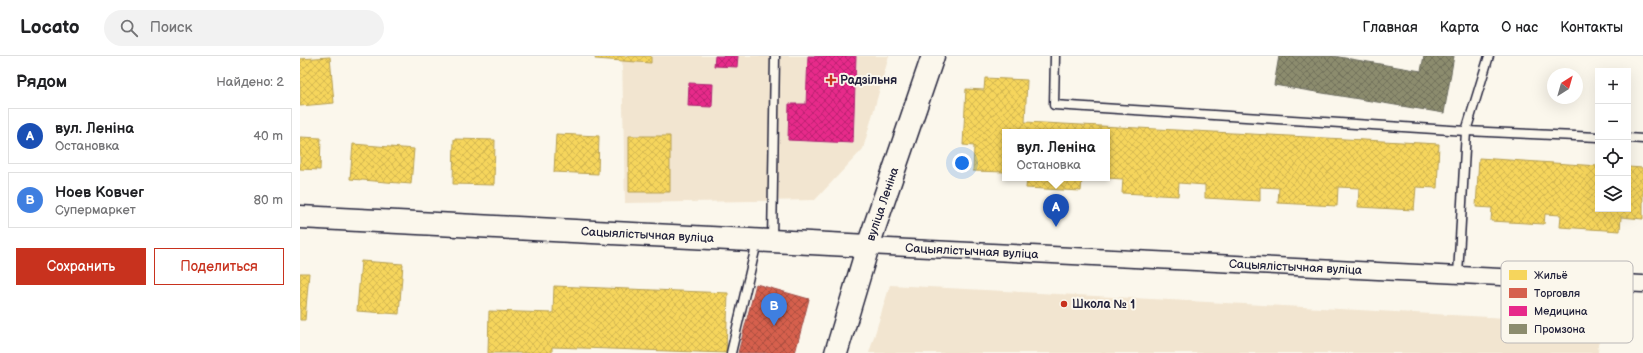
<!DOCTYPE html>
<html lang="ru">
<meta charset="utf-8">
<style>
:root{--surface:#fff;--page:#f2f2f2;--text:#202124;--muted:#757577;--line:#e0e0e0;--accent:#c8321e}
body{margin:0;font-family:"Balsamiq Sans",sans-serif;background:var(--page);color:var(--text)}
.controls{position:absolute;right:12px;top:12px;display:grid;overflow:hidden;border-radius:0px;box-shadow:0 4px 16px #0002}
.controls button{width:36px;height:36px;display:grid;place-items:center;padding:0;border:0;border-bottom:1px solid var(--line);background:var(--surface);color:var(--text);font:20px sans-serif}
.compass{position:absolute;left:1247px;top:12px;width:36px;height:36px;border-radius:50%;background:var(--surface);box-shadow:0 4px 16px #0002;rotate:37deg}
.you{position:absolute;left:662px;top:107px;width:14px;height:14px;margin:-10px;border:3px solid #fff;border-radius:50%;background:#1a73e8;box-shadow:0 0 0 6px #1a73e833}
.badge{display:grid;place-items:center;width:26px;height:26px;border-radius:50%;background:var(--accent);color:#fff;font-size:13px;font-weight:700}
.pin{position:absolute;translate:-50% -33px;filter:drop-shadow(0 1px 2px #0008)}
.pin::after{content:'';position:absolute;top:21px;width:14px;height:12px;background:inherit;clip-path:polygon(0 0,100% 0,50% 100%)}
.popup{position:absolute;left:702px;top:73px;width:108px;height:52px;box-sizing:border-box;display:grid;place-content:center;border-radius:0px;background:var(--surface);filter:drop-shadow(0 1px 3px #0005);font-size:13px;white-space:nowrap;color:var(--muted)}
.popup b{font-size:15px;color:var(--text)}
.popup::after{content:'';position:absolute;left:50%;top:100%;margin-left:-8px;border:8px solid transparent;border-top-color:var(--surface)}
.list{margin:0;padding:0;list-style:none}
h2{display:flex;justify-content:space-between;align-items:center;height:52px;margin:0;padding:0 16px;font-size:17px}
h2 small{font-size:13px;font-weight:400;color:var(--muted)}
.list li{display:grid;grid-template-columns:26px 1fr auto;gap:12px;align-items:center;box-sizing:border-box;height:56px;margin:0 8px 8px;padding:0 8px;border:1px solid var(--line);border-radius:0px}
.list b{display:block;font-size:15px;white-space:nowrap}
.list p{margin:0;font-size:13px;white-space:nowrap;color:var(--muted)}
.list em{font-size:13px;font-style:normal;color:var(--muted)}
.actions{display:flex;gap:8px;padding:12px 16px}
.actions a{flex:1;padding:9px 0;border:1px solid var(--accent);border-radius:0px;text-align:center;font-size:14px;color:var(--accent)}
.actions .main{background:var(--accent);color:#fff}
.icon{flex:none;width:22px;height:22px;fill:none;stroke:currentColor;stroke-width:2;stroke-linecap:round;stroke-linejoin:round}
.map{position:relative;flex:none;width:1343px;height:297px;overflow:hidden}
header{display:flex;align-items:center;gap:24px;box-sizing:border-box;height:56px;padding:0 20px;background:var(--surface);border-bottom:1px solid var(--line)}
header strong{font-size:19px}
nav{display:flex;gap:22px;margin-inline-start:auto;font-size:14px}
.search{width:280px;height:36px;background:var(--page);display:flex;align-items:center;gap:10px;box-sizing:border-box;padding:0 14px;border-radius:22px;color:var(--muted);font-size:15px}
main{display:flex}
aside{flex:1;background:var(--surface)}
.map>svg:first-child{display:block}
.built{fill:#f2e5d0}
.homes{fill:url(#homes-cross-hatch);stroke:#b69f52}
.shops{fill:url(#shops-cross-hatch);stroke:#a04d48}
.health{fill:url(#health-cross-hatch);stroke:#ac2772}
.industry{fill:url(#industry-cross-hatch);stroke:#6c6c5f}
.lines{fill:none;stroke-linecap:round;stroke-linejoin:round}
.lane-casing{stroke:#22223b;stroke-width:11}
.street-casing{stroke:#22223b;stroke-width:19}
.secondary-casing{stroke:#22223b;stroke-width:25}
.lane{stroke:#fbf7ec;stroke-width:8}
.street{stroke:#fbf7ec;stroke-width:16}
.secondary{stroke:#fbf7ec;stroke-width:22}
.poi-dot{fill:#c8321e;stroke:#fbf7ec;stroke-width:1.5}
.labels{text-anchor:middle;stroke-width:4;stroke-linejoin:round;paint-order:stroke}
.poi-label{font-size:12px;font-weight:bold;fill:#22223b;stroke:#fbf7ec;text-anchor:start}
.street-label{font-size:12px;fill:#22223b;stroke:#fbf7ec}
.key{fill:#fbf7ec;stroke:#bab7b7;stroke-width:1}
.key-label{font-size:11px;fill:#22223b}
</style>
<header>
<strong>Locato</strong>
<div class="search"><svg class="icon" aria-label="search" viewBox="0 0 24 24"><circle cx="10" cy="10" r="6"/><path d="M15 15l6 6"/></svg>Поиск</div>
<nav><a>Главная</a><a>Карта</a><a>О нас</a><a>Контакты</a></nav>
</header>
<main>
<aside>
<h2>Рядом<small>Найдено: 2</small></h2>
<ul class="list">
<li><span class="badge" style="background:#1a4fb4">A</span><div><b>вул. Леніна</b><p>Остановка</p></div><em>40 m</em></li>
<li><span class="badge" style="background:#3f7fe0">B</span><div><b>Ноев Ковчег</b><p>Супермаркет</p></div><em>80 m</em></li>
</ul>
<div class="actions"><a class="main">Сохранить</a><a>Поделиться</a></div>
</aside>
<div class="map">
<svg width="1343" height="297" viewBox="0 0 1343 297">
<defs>
<pattern id="homes-cross-hatch" width="8" height="8" patternUnits="userSpaceOnUse"><rect width="8" height="8" fill="#f6d55c"/><path d="M0 0l8 8M0 8l8-8" fill="none" stroke="#d3b751"/></pattern>
<pattern id="shops-cross-hatch" width="8" height="8" patternUnits="userSpaceOnUse"><rect width="8" height="8" fill="#d6604d"/><path d="M0 0l8 8M0 8l8-8" fill="none" stroke="#ad4f41"/></pattern>
<pattern id="health-cross-hatch" width="8" height="8" patternUnits="userSpaceOnUse"><rect width="8" height="8" fill="#e7298a"/><path d="M0 0l8 8M0 8l8-8" fill="none" stroke="#bb2372"/></pattern>
<pattern id="industry-cross-hatch" width="8" height="8" patternUnits="userSpaceOnUse"><rect width="8" height="8" fill="#8c8c6e"/><path d="M0 0l8 8M0 8l8-8" fill="none" stroke="#72725c"/></pattern>
</defs>
<rect width="100%" height="100%" fill="#fbf7ec"/>
<filter id="ink" filterUnits="userSpaceOnUse"><feTurbulence type="fractalNoise" baseFrequency=".025" numOctaves="2"/><feDisplacementMap in="SourceGraphic" scale="8" xChannelSelector="R" yChannelSelector="G"/><feConvolveMatrix kernelMatrix="1 2 1 2 8 2 1 2 1" color-interpolation-filters="sRGB"/></filter>
<g filter="url(#ink)">
<path class="built" d="M 322,0 L 589,0 L 563,93 L 515,144 L 325,147 Z
M 590,229 L 1300,267 L 1298,297 L 569,297 Z"/>
<path class="homes" d="M 296,0 L 351,0 L 351,7 L 295,3 Z
M 30,1 L 34,47 L 0,50 L 0,3 Z
M 685,22 L 727,24 L 725,66 L 1139,88 L 1137,132 L 1116,131 L 1114,154 L 1058,151 L 1059,132 L 1038,131 L 1037,150 L 978,147 L 979,132 L 960,131 L 960,145 L 905,142 L 905,129 L 879,127 L 878,140 L 822,137 L 823,123 L 806,122 L 807,122 L 807,76 L 705,76 L 705,116 L 673,115 L 674,90 L 663,89 L 666,33 L 684,34 Z
M 256,78 L 299,80 L 298,118 L 254,116 Z
M 329,80 L 370,80 L 370,136 L 329,136 Z
M 0,81 L 21,82 L 20,114 L 0,113 Z
M 154,83 L 195,84 L 194,129 L 153,128 Z
M 53,88 L 114,93 L 111,128 L 50,123 Z
M 1179,102 L 1298,110 L 1298,153 L 1328,153 L 1328,111 L 1343,112 L 1343,163 L 1321,161 L 1320,175 L 1260,171 L 1261,159 L 1245,158 L 1244,168 L 1191,165 L 1192,152 L 1176,151 Z
M 727,122 L 782,122 L 781,135 L 726,132 Z
M 61,205 L 103,208 L 99,258 L 57,255 Z
M 0,217 L 9,217 L 5,264 L 0,264 Z
M 254,230 L 428,237 L 426,297 L 252,291 L 252,297 L 188,297 L 189,255 L 253,257 Z"/>
<path class="shops" d="M 456,228 L 509,243 L 495,297 L 438,297 Z"/>
<path class="health" d="M 415,0 L 438,0 L 437,11 L 414,10 Z
M 508,0 L 556,0 L 553,87 L 488,84 L 489,48 L 506,48 Z
M 389,27 L 413,28 L 412,51 L 388,50 Z"/>
<path class="industry" d="M 979,0 L 1033,0 L 1121,15 L 1124,0 L 1154,0 L 1144,57 L 974,29 Z"/>
<g class="lines">
<defs>
<path id="lane" d="M 755,0 L 754,49 L 1166,75 L 1158,219
M 1189,0 L 1166,75 L 1298,81
M 1328,82 L 1343,83
M 472,185 L 475,0
M 431,297 L 457,186"/>
<g id="street">
<path id="s1" d="M 568,190 L 1343,228"/>
</g>
<g id="secondary">
<path id="s2" d="M 0,161 L 568,190"/>
<path id="s3" d="M 536,297 L 568,190 L 633,0"/>
</g>
</defs>
<use href="#lane" class="lane-casing"/>
<use href="#street" class="street-casing"/>
<use href="#secondary" class="secondary-casing"/>
<use href="#lane" class="lane"/>
<use href="#street" class="street"/>
<use href="#secondary" class="secondary"/>
</g>
</g>
<g class="poi-dot">
<path d="M529 18h4v4h4v4h-4v4h-4v-4h-4v-4h4z"/>
<circle cx="764" cy="248" r="4"/>
</g>
<g class="labels">
<g class="poi-label">
<text x="540" y="28">Радзільня</text>
<text x="772" y="252">Школа № 1</text>
</g>
<g class="street-label">
<text dy="4" stroke="none"><textPath href="#s3" startOffset="156">вуліца Леніна</textPath></text>
<text dy="4" stroke="none"><textPath href="#s2" startOffset="348">Сацыялістычная вуліца</textPath></text>
<text dy="4" stroke="none"><textPath href="#s1" startOffset="104">Сацыялістычная вуліца</textPath></text>
<text dy="4" stroke="none"><textPath href="#s1" startOffset="428">Сацыялістычная вуліца</textPath></text>
</g>
</g>
<rect x="1201" y="205" width="132" height="82" rx="6" class="key"/>
<rect x="1209" y="214" width="18" height="10" fill="#f6d55c"/>
<rect x="1209" y="232" width="18" height="10" fill="#d6604d"/>
<rect x="1209" y="250" width="18" height="10" fill="#e7298a"/>
<rect x="1209" y="268" width="18" height="10" fill="#8c8c6e"/>
<g class="key-label">
<text x="1234" y="223">Жильё</text>
<text x="1234" y="241">Торговля</text>
<text x="1234" y="259">Медицина</text>
<text x="1234" y="277">Промзона</text>
</g>
</svg>
<div class="controls">
<button>+</button>
<button>−</button>
<button><svg class="icon" aria-label="locate" viewBox="0 0 24 24"><circle cx="12" cy="12" r="6"/><path d="M12 2v4M12 18v4M2 12h4M18 12h4"/></svg></button>
<button><svg class="icon" aria-label="layers" viewBox="0 0 24 24"><path d="M12 4l9 5-9 5-9-5zM3 14l9 5 9-5"/></svg></button>
</div>
<svg class="compass" viewBox="-18 -18 36 36"><path d="M0-13l5 13h-10z" fill="#e53935"/><path d="M0 13l5-13h-10z" fill="#757577"/></svg>
<div class="you"></div>
<div class="pin badge" style="left:756px;top:171px;background:#1a4fb4">A</div>
<div class="popup"><b>вул. Леніна</b>Остановка</div>
<div class="pin badge" style="left:474px;top:270px;background:#3f7fe0">B</div>
</div>
</main>
